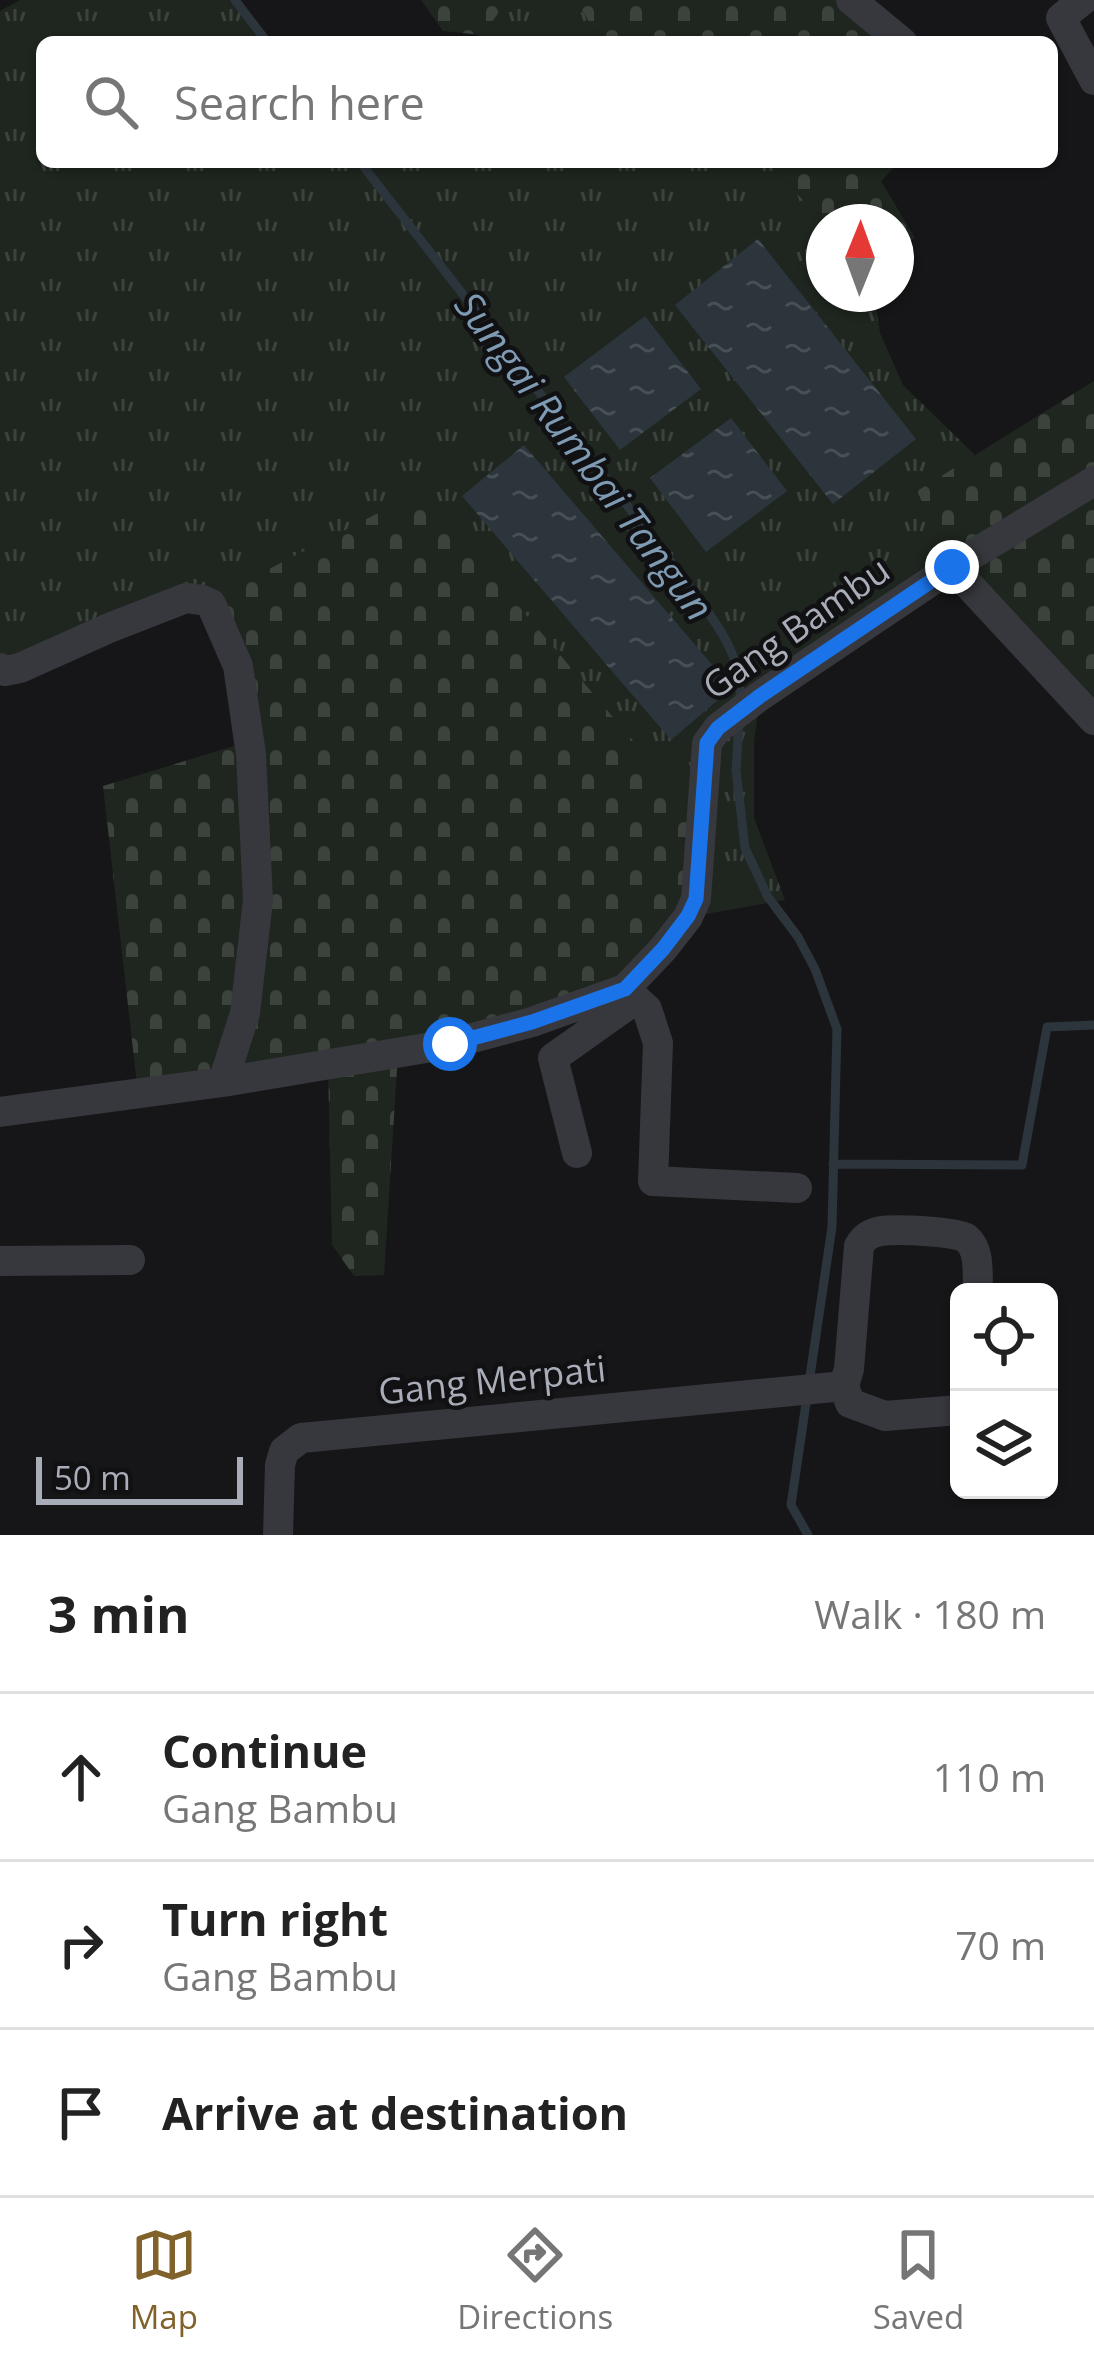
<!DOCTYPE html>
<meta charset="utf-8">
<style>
:root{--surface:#fff;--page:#f6f6f6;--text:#222;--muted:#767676;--line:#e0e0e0;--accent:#80622a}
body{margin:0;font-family:"Open Sans",sans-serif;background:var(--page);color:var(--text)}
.controls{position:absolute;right:36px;bottom:36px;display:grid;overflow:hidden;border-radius:18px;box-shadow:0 3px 9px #0004}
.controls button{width:108px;height:108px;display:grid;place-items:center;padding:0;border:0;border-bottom:3px solid var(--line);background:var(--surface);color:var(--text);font:60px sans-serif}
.compass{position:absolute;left:806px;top:204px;width:108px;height:108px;border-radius:50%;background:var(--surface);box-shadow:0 3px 9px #0004;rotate:1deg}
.scale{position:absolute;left:36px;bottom:30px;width:207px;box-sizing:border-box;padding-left:12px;border:6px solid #a8adb8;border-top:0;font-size:33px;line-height:42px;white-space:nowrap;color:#a8adb8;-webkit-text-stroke:9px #111113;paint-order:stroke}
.stop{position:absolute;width:36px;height:36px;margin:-27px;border:9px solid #1a73e8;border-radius:50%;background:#fff}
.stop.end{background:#1a73e8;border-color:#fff;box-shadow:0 3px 12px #0008}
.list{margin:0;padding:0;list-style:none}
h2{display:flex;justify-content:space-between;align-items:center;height:156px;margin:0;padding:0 48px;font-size:51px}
h2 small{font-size:39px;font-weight:400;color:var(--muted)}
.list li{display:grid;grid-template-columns:78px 1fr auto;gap:36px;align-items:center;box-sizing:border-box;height:168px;padding:0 48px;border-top:3px solid var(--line)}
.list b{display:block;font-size:45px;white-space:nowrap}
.list p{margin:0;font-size:39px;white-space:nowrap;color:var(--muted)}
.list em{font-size:39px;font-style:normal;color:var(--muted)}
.icon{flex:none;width:66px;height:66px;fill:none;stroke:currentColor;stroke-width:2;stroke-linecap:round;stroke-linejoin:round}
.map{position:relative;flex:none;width:1094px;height:1535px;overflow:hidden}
.search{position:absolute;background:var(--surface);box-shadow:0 3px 9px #0004;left:36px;right:36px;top:36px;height:132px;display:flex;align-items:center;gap:30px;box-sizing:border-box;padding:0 42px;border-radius:18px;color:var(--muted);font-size:45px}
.sheet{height:660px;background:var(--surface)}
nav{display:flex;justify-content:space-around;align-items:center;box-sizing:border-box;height:168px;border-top:3px solid var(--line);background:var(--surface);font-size:33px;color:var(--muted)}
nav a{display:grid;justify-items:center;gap:6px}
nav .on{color:var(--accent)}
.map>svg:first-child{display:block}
.grass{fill:url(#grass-tufts)}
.cemetery{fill:url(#cemetery-stones)}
.water{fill:url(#water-ripples)}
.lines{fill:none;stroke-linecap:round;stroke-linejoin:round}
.stream{stroke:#2c353c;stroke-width:9}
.minor{stroke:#37383d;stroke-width:30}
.route{stroke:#1a73e8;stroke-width:15}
.labels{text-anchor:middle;stroke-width:9;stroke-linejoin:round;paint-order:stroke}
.street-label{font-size:36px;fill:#a8adb8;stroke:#111113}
.water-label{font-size:39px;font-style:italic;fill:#7f9bb3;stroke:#111113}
</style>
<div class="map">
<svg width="1094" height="1535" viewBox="0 0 1094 1535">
<defs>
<pattern id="grass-tufts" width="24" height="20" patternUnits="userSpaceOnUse" patternTransform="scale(3)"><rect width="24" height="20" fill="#1e261f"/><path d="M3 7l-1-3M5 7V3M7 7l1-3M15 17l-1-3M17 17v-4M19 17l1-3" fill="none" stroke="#3c433d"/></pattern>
<pattern id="cemetery-stones" width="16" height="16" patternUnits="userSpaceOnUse" patternTransform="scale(3)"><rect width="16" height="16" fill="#1e261f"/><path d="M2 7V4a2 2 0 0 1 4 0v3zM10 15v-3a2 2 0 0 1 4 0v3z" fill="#3c433d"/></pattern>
<pattern id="water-ripples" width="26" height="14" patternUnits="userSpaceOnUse" patternTransform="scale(3)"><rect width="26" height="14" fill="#2c353c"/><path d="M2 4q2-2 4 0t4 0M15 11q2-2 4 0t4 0" fill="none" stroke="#485056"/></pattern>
</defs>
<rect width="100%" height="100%" fill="#161618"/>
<path class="grass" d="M 20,0 L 235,0 L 267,42 L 42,42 L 42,162 L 771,162 L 778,176 L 827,222 L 824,222 L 824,294 L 874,294 L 880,333 L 903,385 L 975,455 L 917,491 L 952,567 L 760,696 L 754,742 L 754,818 L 785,900 L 688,917 L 201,604 L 0,673 L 0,11 Z
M 508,0 L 576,0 L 601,42 L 473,42 Z"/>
<path class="cemetery" d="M 421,0 L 508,0 L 482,35 L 443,31 Z
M 576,0 L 851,0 L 902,42 L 601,42 Z
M 771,162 L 899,162 L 881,181 L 915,238 L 896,248 L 896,222 L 827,222 L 778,176 Z
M 1094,381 L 1094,706 L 952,567 L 917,491 Z
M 421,491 L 701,821 L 696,899 L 625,989 L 398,1053 L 384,1275 L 354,1276 L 332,1245 L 328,1065 L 138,1093 L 103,786 L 234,746 L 225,665 L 201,604 Z"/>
<path class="water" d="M 758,239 L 916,439 L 833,504 L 675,305 Z
M 645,316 L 701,389 L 620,450 L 564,377 Z
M 731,418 L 787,491 L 706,552 L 650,478 Z
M 524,445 L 732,688 L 671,740 L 462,496 Z"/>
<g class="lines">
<path class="stream" d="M 235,0 L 267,42
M 360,162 L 685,580 C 712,619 743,651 740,701
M 739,724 L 736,770 L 745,848 L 768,897 L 798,937 L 815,969 L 837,1029 L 832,1227 L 791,1505 L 808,1535
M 833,1164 L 1022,1165 L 1047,1027 L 1094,1025"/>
<path class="minor" d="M 851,0 L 902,42
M 1083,0 L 1061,18 L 1094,80
M 952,567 L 1094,720
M 0,668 L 5,671 L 20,668 L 109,628 L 186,598 L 202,600 L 211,604 L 238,666 L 251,754 L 258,900 L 245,1013 L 223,1082
M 625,989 L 647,1009 L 658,1043 L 653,1181 L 797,1188
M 0,1112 L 223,1082 L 450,1044 L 532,1022 L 625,989 L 663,949 L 688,917 L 696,899 L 707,743 L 718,728 L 760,696 L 952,567 L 1094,481
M 577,1153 L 553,1058 L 636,999
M 0,1261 L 130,1260
M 844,1386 L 850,1403 L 885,1416 L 959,1410
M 278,1535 L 280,1465 L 284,1451 L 301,1438 L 844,1386 L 849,1369 L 859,1246 C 864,1237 870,1233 881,1231 C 895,1229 955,1231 966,1238 C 981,1250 977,1275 978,1292"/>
</g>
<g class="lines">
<path class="route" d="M 450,1044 L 532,1022 L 625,989 L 663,949 L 688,916 L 696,899 L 707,743 L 718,728 L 760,696 L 952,567"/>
</g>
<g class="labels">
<g class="street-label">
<text transform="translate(796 628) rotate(-35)" y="13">Gang Bambu</text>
<text transform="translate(492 1380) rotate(-6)" y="13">Gang Merpati</text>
</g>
<g class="water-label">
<text transform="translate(584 456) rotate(53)" y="14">Sungai Rumbai Tangun</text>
</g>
</g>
</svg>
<div class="controls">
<button><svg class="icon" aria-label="locate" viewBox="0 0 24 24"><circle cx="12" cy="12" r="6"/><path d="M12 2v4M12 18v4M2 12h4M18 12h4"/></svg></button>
<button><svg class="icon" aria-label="layers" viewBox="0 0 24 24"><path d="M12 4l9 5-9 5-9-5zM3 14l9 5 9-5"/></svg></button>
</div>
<svg class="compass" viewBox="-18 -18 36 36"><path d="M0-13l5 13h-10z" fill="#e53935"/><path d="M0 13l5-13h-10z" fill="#767676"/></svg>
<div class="scale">50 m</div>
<div class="stop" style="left:450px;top:1044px"></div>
<div class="stop end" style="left:952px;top:567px"></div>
<div class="search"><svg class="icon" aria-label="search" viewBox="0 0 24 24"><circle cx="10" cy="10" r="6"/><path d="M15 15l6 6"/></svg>Search here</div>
</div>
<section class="sheet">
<h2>3 min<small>Walk · 180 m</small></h2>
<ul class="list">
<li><svg class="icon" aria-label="ahead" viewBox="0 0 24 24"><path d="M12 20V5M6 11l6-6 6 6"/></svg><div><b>Continue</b><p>Gang Bambu</p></div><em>110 m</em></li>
<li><svg class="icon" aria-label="right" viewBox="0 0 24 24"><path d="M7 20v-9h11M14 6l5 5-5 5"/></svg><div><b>Turn right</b><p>Gang Bambu</p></div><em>70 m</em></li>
<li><svg class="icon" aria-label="arrive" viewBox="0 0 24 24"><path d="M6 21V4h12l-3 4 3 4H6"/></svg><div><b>Arrive at destination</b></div></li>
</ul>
</section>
<nav>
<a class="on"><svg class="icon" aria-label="map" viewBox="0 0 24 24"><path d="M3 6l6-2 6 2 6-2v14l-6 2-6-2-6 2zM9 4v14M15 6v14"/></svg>Map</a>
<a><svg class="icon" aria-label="directions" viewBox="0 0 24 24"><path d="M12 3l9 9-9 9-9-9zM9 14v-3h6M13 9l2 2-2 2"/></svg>Directions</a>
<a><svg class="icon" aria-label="saved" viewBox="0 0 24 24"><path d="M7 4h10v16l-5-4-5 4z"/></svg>Saved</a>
</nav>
